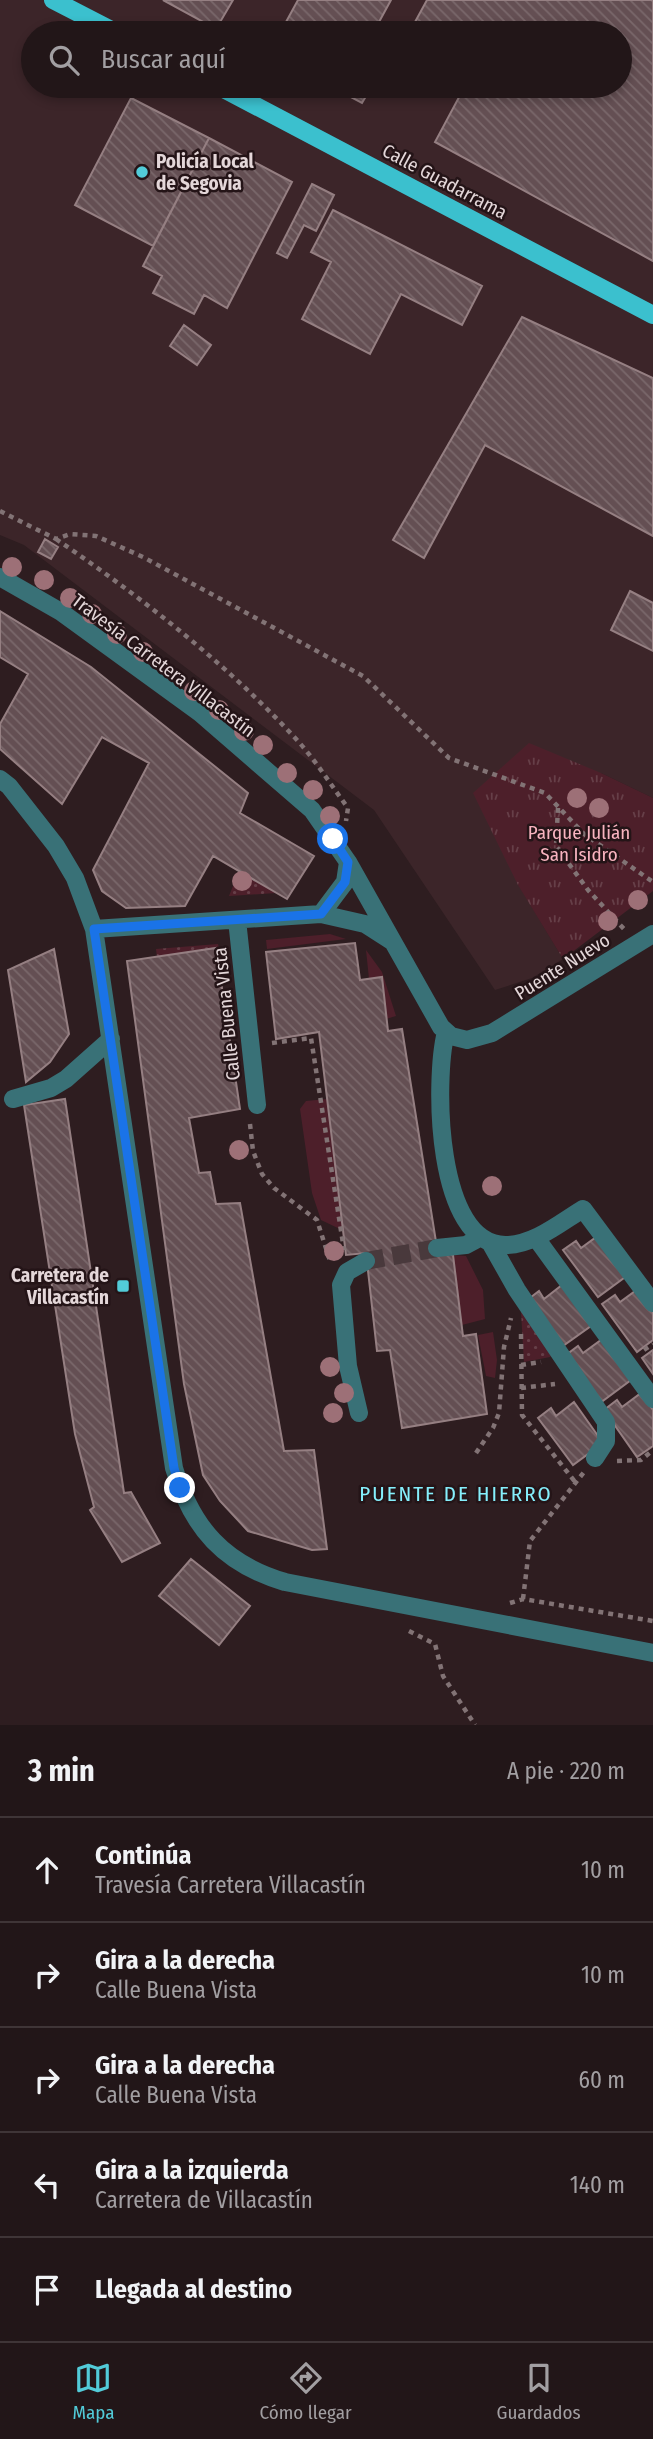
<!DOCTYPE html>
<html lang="es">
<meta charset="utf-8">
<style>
:root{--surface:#221618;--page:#2a1f21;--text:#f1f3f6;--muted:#a29fa2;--line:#3f3537;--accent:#52cbd8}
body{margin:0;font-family:"Fira Sans Condensed",sans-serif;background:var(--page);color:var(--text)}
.stop{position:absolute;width:21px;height:21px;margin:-16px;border:5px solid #1a73e8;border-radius:50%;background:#fff}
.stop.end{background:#1a73e8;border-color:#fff;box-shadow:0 2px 7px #0008}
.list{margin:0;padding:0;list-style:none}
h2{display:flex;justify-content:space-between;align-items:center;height:91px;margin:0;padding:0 28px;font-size:30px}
h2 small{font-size:23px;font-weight:400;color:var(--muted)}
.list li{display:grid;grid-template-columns:46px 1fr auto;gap:21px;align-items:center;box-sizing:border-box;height:105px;padding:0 28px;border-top:2px solid var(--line)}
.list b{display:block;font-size:26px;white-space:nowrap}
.list p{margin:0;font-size:23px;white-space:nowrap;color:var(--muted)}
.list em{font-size:23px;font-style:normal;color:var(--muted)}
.icon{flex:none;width:38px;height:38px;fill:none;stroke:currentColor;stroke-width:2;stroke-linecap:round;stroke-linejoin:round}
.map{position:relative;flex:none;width:653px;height:1725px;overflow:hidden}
.search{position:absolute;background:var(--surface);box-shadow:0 4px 10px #0003;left:21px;right:21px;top:21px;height:77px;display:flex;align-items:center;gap:18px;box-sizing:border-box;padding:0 24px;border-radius:38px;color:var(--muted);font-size:26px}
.sheet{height:616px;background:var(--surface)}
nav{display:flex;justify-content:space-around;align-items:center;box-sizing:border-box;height:98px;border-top:2px solid var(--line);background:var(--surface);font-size:19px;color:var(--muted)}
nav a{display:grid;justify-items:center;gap:4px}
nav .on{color:var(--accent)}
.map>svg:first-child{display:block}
.built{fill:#3c2529;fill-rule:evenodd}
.grass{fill:#4d1f2a}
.park{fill:url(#park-tufts)}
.garden{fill:url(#garden-dots)}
.building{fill:url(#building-back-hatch);stroke:#957f82;stroke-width:2}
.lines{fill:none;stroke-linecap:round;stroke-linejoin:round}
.minor-tunnel{stroke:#49393c;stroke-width:18;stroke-dasharray:18 9;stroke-linecap:butt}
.path{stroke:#827375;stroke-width:4.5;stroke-dasharray:5 5;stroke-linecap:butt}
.minor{stroke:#397177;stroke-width:18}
.major{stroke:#3bc0ce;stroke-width:18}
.tree{fill:#9d7077}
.route{stroke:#1a73e8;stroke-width:9}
.poi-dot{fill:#52cbd8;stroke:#241417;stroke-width:2.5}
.labels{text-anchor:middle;stroke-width:5;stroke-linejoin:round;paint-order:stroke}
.poi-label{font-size:19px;font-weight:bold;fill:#e4d7d9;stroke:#241417;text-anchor:start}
.street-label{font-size:19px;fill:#e4d7d9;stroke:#241417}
.park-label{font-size:19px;fill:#f8b3bf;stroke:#241417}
.neighbourhood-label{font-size:21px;letter-spacing:2px;fill:#85effc;stroke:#241417}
</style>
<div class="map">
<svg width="653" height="1725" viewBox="0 0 653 1725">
<defs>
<pattern id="park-tufts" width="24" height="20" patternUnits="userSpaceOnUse" patternTransform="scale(1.75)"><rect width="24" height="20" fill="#4d1f2a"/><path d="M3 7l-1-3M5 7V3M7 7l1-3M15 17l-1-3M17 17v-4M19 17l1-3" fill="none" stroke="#663f48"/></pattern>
<pattern id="garden-dots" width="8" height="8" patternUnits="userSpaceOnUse" patternTransform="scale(1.75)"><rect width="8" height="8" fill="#4d1f2a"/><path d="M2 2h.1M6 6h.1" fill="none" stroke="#663f48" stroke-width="1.8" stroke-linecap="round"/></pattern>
<pattern id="building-back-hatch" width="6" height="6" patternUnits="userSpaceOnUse" patternTransform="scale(1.75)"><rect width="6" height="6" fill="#644f53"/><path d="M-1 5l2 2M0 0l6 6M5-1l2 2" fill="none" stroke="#7a686b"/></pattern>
</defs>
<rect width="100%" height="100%" fill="#2e1d20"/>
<path class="built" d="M 0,0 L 653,0 L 653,798 L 601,773 L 518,884 L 563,959 L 532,978 L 495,990 L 374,810 L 24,545 L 0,535 ZM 33,33 L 620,33 L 620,86 L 33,86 Z"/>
<path class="grass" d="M 330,934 L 346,939 L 267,949 L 266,940 Z
M 366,950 L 382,972 L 396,1016 L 386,1019 L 381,977 L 369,979 Z
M 327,1099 L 344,1231 L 321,1220 L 312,1193 L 300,1109 L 306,1101 Z
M 453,1255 L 466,1256 L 483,1290 L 485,1319 L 462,1325 Z
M 493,1332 L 497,1360 L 495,1378 L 486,1376 L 478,1335 Z"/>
<path class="park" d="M 529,743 L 601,773 L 653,798 L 653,891 L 563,959 L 518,885 L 473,793 Z"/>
<path class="garden" d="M 239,871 L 276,893 L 229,896 Z
M 218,944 L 219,948 L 157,957 L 156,949 Z
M 520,1295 L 557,1349 L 550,1357 L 524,1362 Z"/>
<path class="building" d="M 163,0 L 233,0 L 216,29 Z
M 298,0 L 391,0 L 373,33 L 280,33 Z
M 427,0 L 653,0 L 653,261 L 435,142 L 465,86 L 620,86 L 620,33 L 409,33 Z
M 330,86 L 372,86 L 362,103 Z
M 131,98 L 209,138 L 153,246 L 75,205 Z
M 209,138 L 292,182 L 227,308 L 204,295 L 194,314 L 153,293 L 162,276 L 143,266 Z
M 312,184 L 334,195 L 316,231 L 304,225 L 287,258 L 277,253 Z
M 333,210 L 482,286 L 462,325 L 401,294 L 370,354 L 302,319 L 331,262 L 311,252 Z
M 522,317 L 653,378 L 653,536 L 485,445 L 424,558 L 393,540 Z
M 184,325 L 211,345 L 197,365 L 170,346 Z
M 45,539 L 58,547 L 51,559 L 38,552 Z
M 630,591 L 653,603 L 653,651 L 611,630 Z
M 0,611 L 91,667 L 248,793 L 240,813 L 314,856 L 287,899 L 213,856 L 185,906 L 126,908 L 102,891 L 93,870 L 149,763 L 102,737 L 62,804 L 0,749 L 0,724 L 28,674 L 0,657 Z
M 355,943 L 360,980 L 382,977 L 388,1031 L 402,1029 L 437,1248 L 453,1255 L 463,1336 L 476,1334 L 487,1414 L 402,1428 L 390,1350 L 377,1351 L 366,1253 L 346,1255 L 319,1032 L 276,1039 L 266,952 Z
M 216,948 L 240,1109 L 189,1118 L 199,1173 L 210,1172 L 216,1204 L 240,1203 L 284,1451 L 314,1450 L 327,1549 L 312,1550 L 248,1531 L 220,1501 L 203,1475 L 184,1384 L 127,961 Z
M 54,949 L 69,1034 L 50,1062 L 26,1082 L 8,970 Z
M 65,1099 L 124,1493 L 131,1492 L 160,1543 L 122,1562 L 90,1510 L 94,1507 L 75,1434 L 24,1105 Z
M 599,1235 L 628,1275 L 598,1297 L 563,1250 L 576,1241 L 581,1248 Z
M 562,1285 L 591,1326 L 560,1348 L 526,1301 L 539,1291 L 544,1299 Z
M 638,1289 L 653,1309 L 653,1340 L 637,1352 L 602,1304 L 615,1295 L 620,1302 Z
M 601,1340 L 631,1380 L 600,1403 L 566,1355 L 578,1346 L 583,1353 Z
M 653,1350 L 653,1374 L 642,1358 Z
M 641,1393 L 653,1410 L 653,1446 L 637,1457 L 604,1410 L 617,1400 L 622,1407 Z
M 574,1402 L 603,1443 L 573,1465 L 538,1418 L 551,1408 L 556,1416 Z
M 191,1559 L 250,1606 L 219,1645 L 159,1596 Z"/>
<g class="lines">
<path class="minor-tunnel" d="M 366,1261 L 437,1248"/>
<path class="path" d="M 0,511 L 56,539 L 70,534 L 96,536 L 143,557 L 363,676 L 449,758 L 545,793 L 584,834 L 653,882
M 56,539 C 141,597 227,664 297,740 C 316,761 331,785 348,808 L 346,821
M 558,808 L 556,846 L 588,890 L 624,929
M 272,1043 L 311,1038 L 344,1250
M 250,1124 L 253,1151 L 262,1174 L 274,1188 L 317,1220 L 330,1261
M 521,1334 L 522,1415 L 576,1483
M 644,1350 L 653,1344
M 521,1365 L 541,1362
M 521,1388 L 555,1384
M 476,1453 L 493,1428 L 499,1413 L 504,1347 L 511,1318
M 617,1461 L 641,1460 L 653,1450
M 523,1599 L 530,1541 L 584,1472
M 510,1603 L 523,1599 L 653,1621
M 409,1631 L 435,1644 L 443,1676 L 475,1725"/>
<path class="minor" d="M 0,577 L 61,612 L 200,713 L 312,810 L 348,862 L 441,1027 L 451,1036 L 467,1040 L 492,1033 L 653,934
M 0,779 L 9,786 L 56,846 L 75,878 L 94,929 L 174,1468 C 192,1528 224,1564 285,1582 L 653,1653
M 321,914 L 345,882 L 348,862
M 237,920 L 257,1105
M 94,929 L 321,914 L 365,924 L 393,942
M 446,1032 C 434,1079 435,1246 506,1245 C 534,1245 560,1223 583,1209 L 653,1303
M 13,1099 L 51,1088 L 66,1079 L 111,1039
M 536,1238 L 653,1399
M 491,1244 L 517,1290 L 606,1422 L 606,1441 L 595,1458
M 437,1248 L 466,1245 L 481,1237
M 359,1413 L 348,1366 L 341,1285 L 347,1272 L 366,1261"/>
<path class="major" d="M 53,0 L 117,33
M 218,86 L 653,315"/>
</g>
<g class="tree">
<circle cx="12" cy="567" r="10"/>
<circle cx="44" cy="580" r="10"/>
<circle cx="70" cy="598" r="10"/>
<circle cx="92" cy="614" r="10"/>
<circle cx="117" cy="634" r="10"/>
<circle cx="143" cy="652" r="10"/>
<circle cx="194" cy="691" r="10"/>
<circle cx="219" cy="710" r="10"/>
<circle cx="244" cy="731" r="10"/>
<circle cx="263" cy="745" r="10"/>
<circle cx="287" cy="773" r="10"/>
<circle cx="313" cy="790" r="10"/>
<circle cx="577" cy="798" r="10"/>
<circle cx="599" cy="808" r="10"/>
<circle cx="330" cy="816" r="10"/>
<circle cx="242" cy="881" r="10"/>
<circle cx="638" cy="900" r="10"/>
<circle cx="608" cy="921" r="10"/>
<circle cx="239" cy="1150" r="10"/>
<circle cx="492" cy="1186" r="10"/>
<circle cx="334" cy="1251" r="10"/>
<circle cx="330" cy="1367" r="10"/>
<circle cx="344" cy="1393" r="10"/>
<circle cx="333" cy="1413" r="10"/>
</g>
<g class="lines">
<path class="route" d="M 180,1488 L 174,1468 L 94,929 L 321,914 L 345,882 L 348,862 L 333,839"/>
</g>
<g class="poi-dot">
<circle cx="142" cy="172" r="7"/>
<rect x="116" y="1279" width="14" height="14" rx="3.5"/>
</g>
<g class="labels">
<g class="poi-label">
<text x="156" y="168">Policía Local<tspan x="156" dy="22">de Segovia</tspan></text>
<text x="109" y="1282" text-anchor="end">Carretera de<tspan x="109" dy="22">Villacastín</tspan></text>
</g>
<g class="street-label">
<text transform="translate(445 181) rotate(28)" y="7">Calle Guadarrama</text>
<text transform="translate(164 665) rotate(37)" y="7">Travesía Carretera Villacastín</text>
<text transform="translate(562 966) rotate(-32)" y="7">Puente Nuevo</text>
<text transform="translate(226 1014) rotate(-96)" y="7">Calle Buena Vista</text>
</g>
<g class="park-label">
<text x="579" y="839">Parque Julián<tspan x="579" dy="22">San Isidro</tspan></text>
</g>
<g class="neighbourhood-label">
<text x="456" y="1501">PUENTE DE HIERRO</text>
</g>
</g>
</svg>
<div class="stop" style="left:333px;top:839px"></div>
<div class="stop end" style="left:180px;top:1488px"></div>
<div class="search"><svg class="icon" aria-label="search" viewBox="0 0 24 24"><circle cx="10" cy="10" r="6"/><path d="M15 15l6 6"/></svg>Buscar aquí</div>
</div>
<section class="sheet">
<h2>3 min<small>A pie · 220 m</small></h2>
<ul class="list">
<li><svg class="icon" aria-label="ahead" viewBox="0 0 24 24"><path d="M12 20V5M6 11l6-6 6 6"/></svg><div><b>Continúa</b><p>Travesía Carretera Villacastín</p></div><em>10 m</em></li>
<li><svg class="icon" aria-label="right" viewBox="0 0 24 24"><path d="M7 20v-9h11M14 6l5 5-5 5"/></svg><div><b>Gira a la derecha</b><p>Calle Buena Vista</p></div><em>10 m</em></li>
<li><svg class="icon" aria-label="right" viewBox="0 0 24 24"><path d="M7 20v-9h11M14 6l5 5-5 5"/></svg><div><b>Gira a la derecha</b><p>Calle Buena Vista</p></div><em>60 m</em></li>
<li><svg class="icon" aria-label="left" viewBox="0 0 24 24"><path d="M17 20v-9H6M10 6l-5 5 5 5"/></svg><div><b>Gira a la izquierda</b><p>Carretera de Villacastín</p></div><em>140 m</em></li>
<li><svg class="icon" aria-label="arrive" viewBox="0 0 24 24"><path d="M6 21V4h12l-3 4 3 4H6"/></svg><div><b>Llegada al destino</b></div></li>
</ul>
</section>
<nav>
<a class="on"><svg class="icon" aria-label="map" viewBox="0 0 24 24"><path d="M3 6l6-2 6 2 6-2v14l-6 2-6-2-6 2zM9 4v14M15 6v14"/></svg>Mapa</a>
<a><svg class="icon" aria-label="directions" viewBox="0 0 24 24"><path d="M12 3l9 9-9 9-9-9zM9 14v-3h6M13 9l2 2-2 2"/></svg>Cómo llegar</a>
<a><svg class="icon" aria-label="saved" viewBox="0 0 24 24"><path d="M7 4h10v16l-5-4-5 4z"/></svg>Guardados</a>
</nav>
